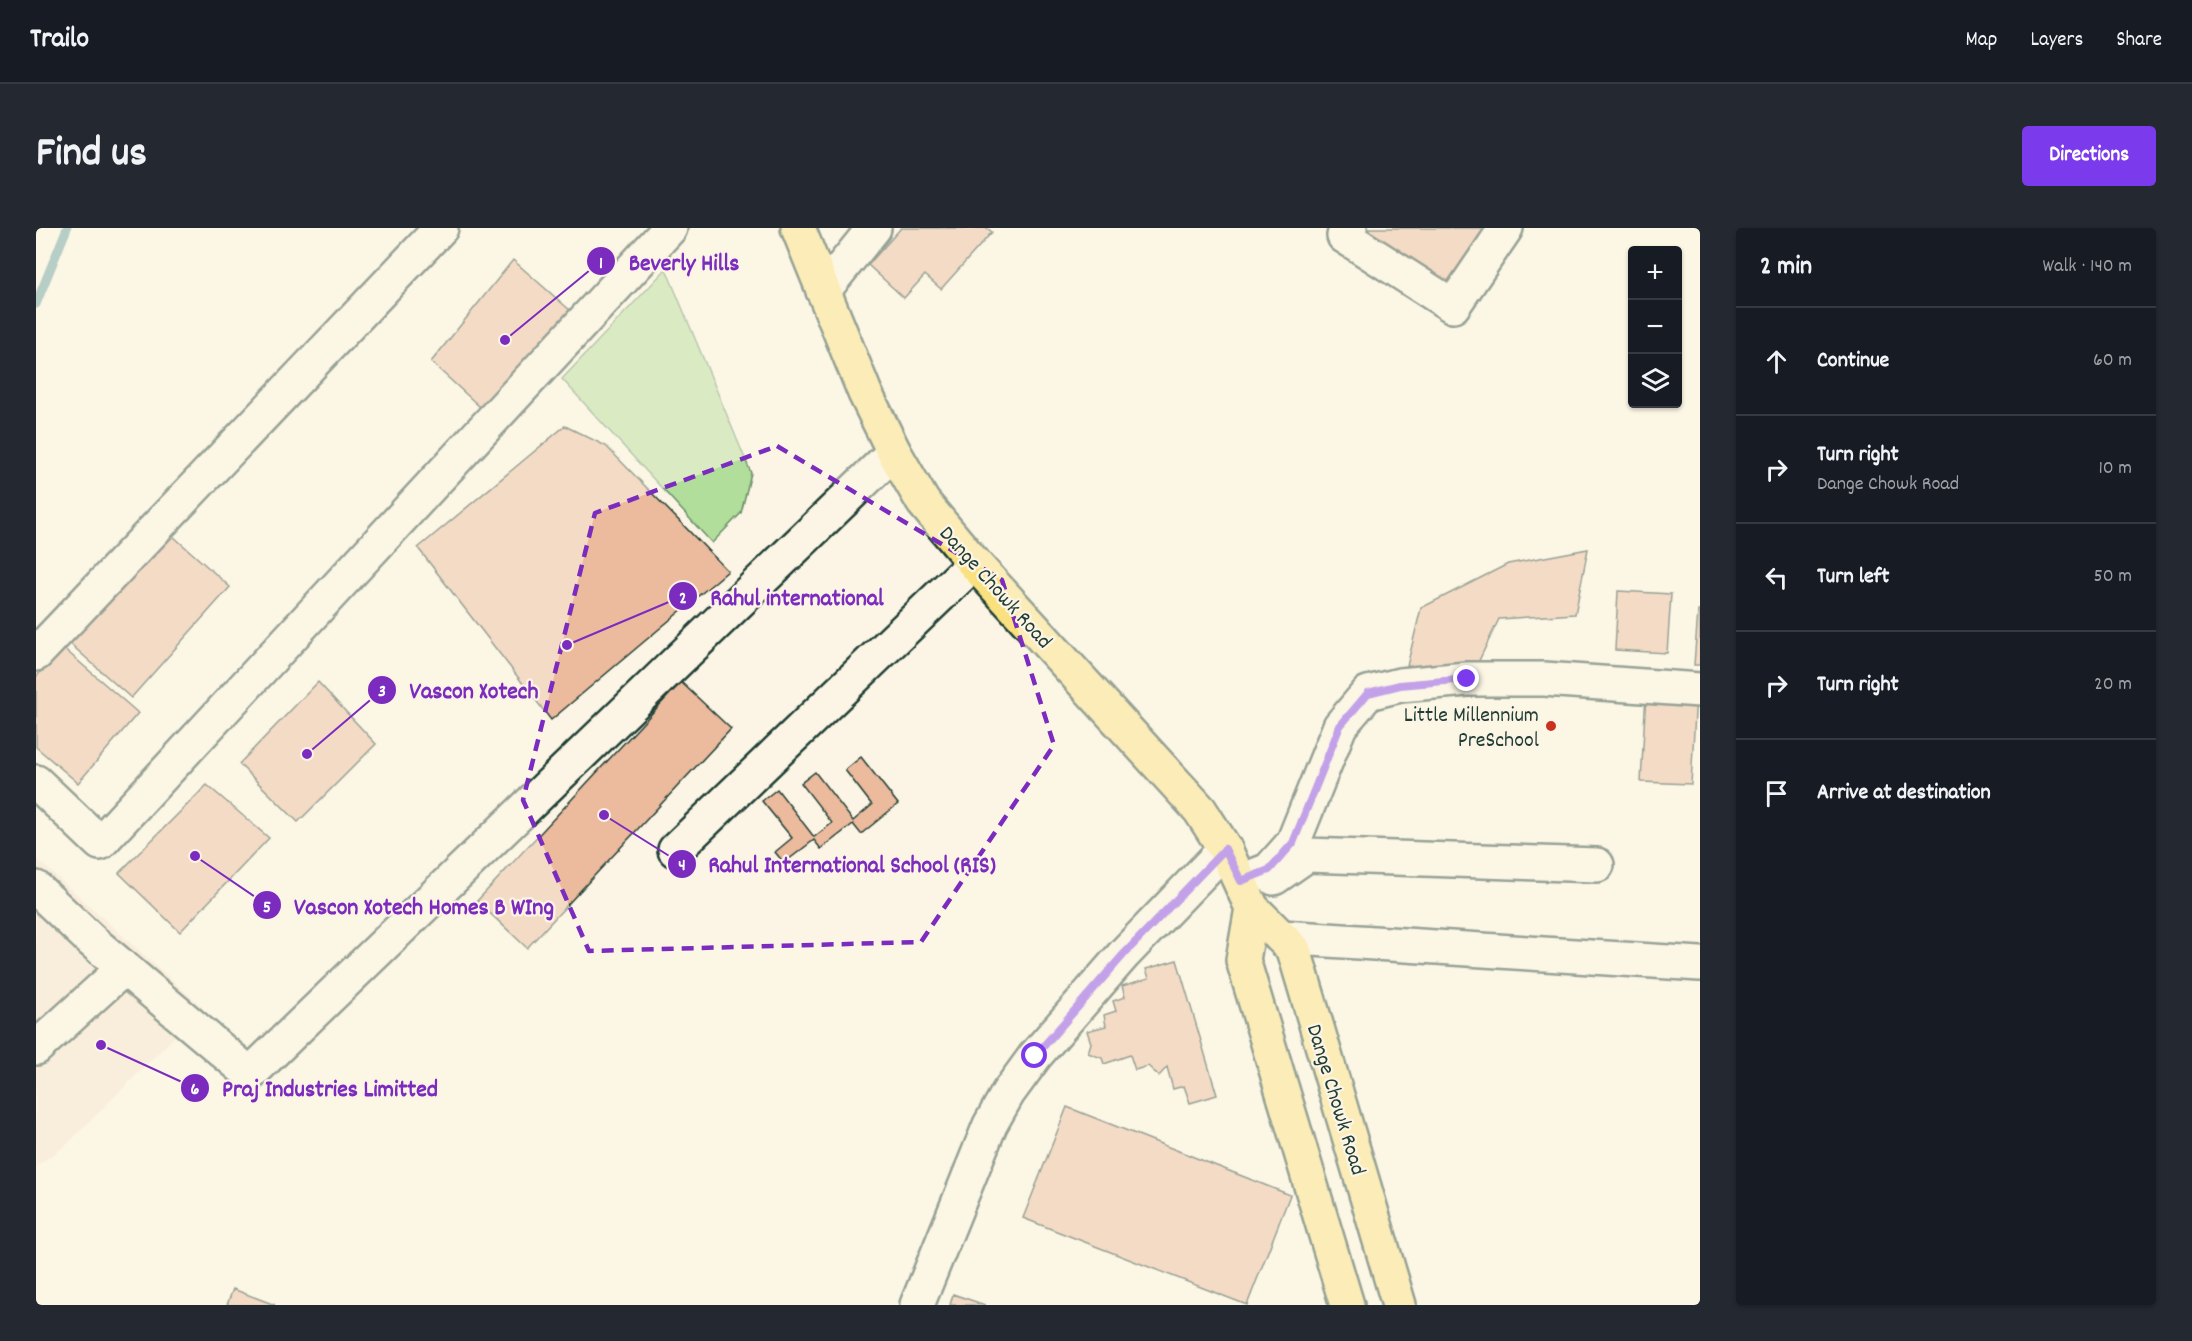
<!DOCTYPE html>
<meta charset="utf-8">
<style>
:root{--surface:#171b24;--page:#242831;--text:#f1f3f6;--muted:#9ea1a6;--line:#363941;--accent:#7c3aed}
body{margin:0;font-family:Dekko,sans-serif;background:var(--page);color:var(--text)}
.controls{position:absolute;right:18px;top:18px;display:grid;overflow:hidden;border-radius:6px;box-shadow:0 2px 4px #0004}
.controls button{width:54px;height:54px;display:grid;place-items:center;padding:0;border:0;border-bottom:2px solid var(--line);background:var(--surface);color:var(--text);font:30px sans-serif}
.stop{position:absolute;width:18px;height:18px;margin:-14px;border:4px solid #7c3aed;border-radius:50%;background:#fff}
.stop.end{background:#7c3aed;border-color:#fff;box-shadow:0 2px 6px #0008}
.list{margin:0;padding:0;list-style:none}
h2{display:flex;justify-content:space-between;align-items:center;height:78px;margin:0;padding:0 24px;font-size:26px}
h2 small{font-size:20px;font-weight:400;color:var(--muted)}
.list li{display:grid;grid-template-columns:39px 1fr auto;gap:18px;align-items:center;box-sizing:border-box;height:108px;padding:0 24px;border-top:2px solid var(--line)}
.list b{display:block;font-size:22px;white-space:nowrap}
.list p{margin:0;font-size:20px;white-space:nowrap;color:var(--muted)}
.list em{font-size:20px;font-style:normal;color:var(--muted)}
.icon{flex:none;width:33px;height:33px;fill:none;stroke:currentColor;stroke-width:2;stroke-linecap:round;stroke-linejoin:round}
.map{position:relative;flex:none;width:1664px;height:1077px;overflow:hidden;border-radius:6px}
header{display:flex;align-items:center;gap:36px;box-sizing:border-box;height:84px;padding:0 30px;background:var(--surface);border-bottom:2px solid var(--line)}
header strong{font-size:28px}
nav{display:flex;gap:33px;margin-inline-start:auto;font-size:21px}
.intro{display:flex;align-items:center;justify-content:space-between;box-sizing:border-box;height:144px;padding:0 36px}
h1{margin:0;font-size:42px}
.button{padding:15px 27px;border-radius:6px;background:var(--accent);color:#fff;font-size:21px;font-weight:700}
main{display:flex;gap:36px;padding:0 36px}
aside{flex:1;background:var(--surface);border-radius:6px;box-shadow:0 2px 4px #0004}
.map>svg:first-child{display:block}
.built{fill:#f7e3cf}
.green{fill:#b2de9c;stroke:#688e68;stroke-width:1.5}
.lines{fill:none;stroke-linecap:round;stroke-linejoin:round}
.stream{stroke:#629e9f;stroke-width:9}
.building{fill:#ecba9d;stroke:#1f3d34;stroke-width:1.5}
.minor-casing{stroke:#1f3d34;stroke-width:38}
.major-casing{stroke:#1f3d34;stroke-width:38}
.minor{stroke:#fcf5e5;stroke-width:33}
.major{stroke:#fae180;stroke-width:33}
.route{stroke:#7c3aed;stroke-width:8}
.marked{fill:none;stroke:#7b2cbf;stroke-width:4.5;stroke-dasharray:12 8;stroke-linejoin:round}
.poi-dot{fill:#c8321e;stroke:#fcf5e5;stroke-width:2}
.labels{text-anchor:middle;stroke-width:4.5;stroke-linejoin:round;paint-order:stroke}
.street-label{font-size:22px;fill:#1f3d34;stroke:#fcf5e5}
.poi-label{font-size:22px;fill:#1f3d34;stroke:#fcf5e5;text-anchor:end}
.leader{fill:none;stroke:#7b2cbf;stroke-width:2}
.callout-dot{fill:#7b2cbf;stroke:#fcf5e5;stroke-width:2}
.mark-label{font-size:18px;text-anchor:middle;font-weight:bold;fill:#fff}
.callout-label{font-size:24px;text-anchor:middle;font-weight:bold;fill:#7b2cbf;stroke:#fcf5e5;stroke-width:4.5;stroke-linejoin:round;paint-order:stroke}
</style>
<header>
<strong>Trailo</strong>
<nav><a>Map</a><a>Layers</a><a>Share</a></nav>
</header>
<div class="intro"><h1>Find us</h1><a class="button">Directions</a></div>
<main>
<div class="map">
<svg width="1664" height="1077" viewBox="0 0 1664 1077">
<rect width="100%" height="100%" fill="#fcf5e5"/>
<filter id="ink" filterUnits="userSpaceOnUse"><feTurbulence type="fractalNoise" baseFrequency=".0167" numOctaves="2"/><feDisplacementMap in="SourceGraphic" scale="12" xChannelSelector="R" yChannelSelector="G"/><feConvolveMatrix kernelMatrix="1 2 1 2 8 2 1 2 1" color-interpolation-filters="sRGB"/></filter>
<g filter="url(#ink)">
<path class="built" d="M 0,630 L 167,780 L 29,918 L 0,938 Z"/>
<path class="green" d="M 630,41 L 715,245 L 705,285 L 676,315 L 526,151 Z"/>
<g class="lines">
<path class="stream" d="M 0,76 L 31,0"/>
</g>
<path class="building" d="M 865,0 L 951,0 L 956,4 L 905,61 L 889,47 L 868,70 L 832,37 Z
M 1325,0 L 1453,0 L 1405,64 Z
M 477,32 L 544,91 L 457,191 L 395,134 Z
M 529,198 L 570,218 L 692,343 L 515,492 L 382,320 Z
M 128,300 L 194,359 L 95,470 L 30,412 Z
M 1552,321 L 1539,386 L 1463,391 L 1438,443 L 1371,438 L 1385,380 L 1472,336 Z
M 1582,363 L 1635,366 L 1631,425 L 1579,422 Z
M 1662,383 L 1664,383 L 1664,437 L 1658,437 Z
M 26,419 L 102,485 L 42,555 L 0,519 L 0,449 Z
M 282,454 L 340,516 L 262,594 L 203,536 Z
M 645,454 L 695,501 L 491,720 L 441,673 Z
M 1610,465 L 1660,467 L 1655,556 L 1605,554 Z
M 825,529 L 862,576 L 825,606 L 817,596 L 785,621 L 778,612 L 748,635 L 739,624 L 756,610 L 726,573 L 741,561 L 778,609 L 796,595 L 765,555 L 779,544 L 817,593 L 836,577 L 809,542 Z
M 171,557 L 233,610 L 144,704 L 83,645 Z
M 1141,732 L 1181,867 L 1154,875 L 1148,858 L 1137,861 L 1131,839 L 1123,848 L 1112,838 L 1099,842 L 1094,827 L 1068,836 L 1066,830 L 1052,825 L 1055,815 L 1051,803 L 1070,798 L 1068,787 L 1080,783 L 1077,773 L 1089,769 L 1086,758 L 1113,750 L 1110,741 Z
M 1031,879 L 1254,967 L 1211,1077 L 987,990 Z
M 197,1061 L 239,1077 L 191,1077 Z
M 917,1066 L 949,1077 L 914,1077 Z"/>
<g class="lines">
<defs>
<path id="minor" d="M 1314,0 L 1308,8 L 1417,78 L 1470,0
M 787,63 L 838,0
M 0,426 L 405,0
M 0,554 L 64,615 L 634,0
M 639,622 L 938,335
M 1238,650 L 1271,627 L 1561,637
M 1205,653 L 1233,642 L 1257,615 L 1304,498 L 1332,465 L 1364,457 L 1431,451 L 1508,451 L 1664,462
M 0,660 L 56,713 L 214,846 L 858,224
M 1245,709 L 1664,736
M 0,820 L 88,740
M 881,1077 L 954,897 L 972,865 L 999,828 L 1088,726 L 1189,621"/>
<path id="major" d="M 762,0 L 829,165 L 858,224 L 887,274 L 938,335 L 1164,582 L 1189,621 L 1216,680 L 1258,722 L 1363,1077
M 1216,680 L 1207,732 L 1311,1077"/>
</defs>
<use href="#minor" class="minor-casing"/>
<use href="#major" class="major-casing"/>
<use href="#minor" class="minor"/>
<use href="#major" class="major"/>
</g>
</g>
<g class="lines" filter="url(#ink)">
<path class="route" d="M 999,828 L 1088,726 L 1189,621 L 1205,653 L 1233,642 L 1257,615 L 1304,498 L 1332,465 L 1364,457 L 1431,451"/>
</g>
<path d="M0 0H1664V1077H0ZM 741,218 L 966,352 L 1018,517 L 885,714 L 553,723 L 487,572 L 559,285 Z" fill="#fcf5e5" fill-opacity=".55" fill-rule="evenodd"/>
<path class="marked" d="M 741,218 L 966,352 L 1018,517 L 885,714 L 553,723 L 487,572 L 559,285 Z"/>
<circle class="poi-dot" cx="1515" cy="498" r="6"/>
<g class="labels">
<g class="street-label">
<text transform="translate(961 358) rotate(48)" y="8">Dange Chowk Road</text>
<text transform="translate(1302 871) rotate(73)" y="8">Dange Chowk Road</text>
</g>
<g class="poi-label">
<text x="1503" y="493">Little Millennium<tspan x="1503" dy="25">PreSchool</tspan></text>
</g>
</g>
<path class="leader" d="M469 112L565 33M531 417L647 368M271 526L346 462M568 587L646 636M159 628L231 677M65 817L159 860"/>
<g class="callout-dot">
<circle cx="469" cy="112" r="6"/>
<circle cx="531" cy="417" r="6"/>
<circle cx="271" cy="526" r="6"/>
<circle cx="568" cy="587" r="6"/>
<circle cx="159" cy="628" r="6"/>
<circle cx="65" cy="817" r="6"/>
<circle cx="565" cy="33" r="15"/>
<circle cx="647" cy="368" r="15"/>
<circle cx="346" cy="462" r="15"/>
<circle cx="646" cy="636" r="15"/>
<circle cx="231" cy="677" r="15"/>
<circle cx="159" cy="860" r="15"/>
</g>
<g class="mark-label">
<text x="565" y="40">1</text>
<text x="647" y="375">2</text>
<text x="346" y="468">3</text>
<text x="646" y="642">4</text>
<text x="231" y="684">5</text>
<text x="159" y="866">6</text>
</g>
<g class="callout-label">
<text x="648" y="42">Beverly Hills</text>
<text x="761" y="377">Rahul international</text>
<text x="438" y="470">Vascon Xotech</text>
<text x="816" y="644">Rahul International School (RIS)</text>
<text x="388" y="686">Vascon Xotech Homes B WIng</text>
<text x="294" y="868">Praj Industries Limitted</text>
</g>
</svg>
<div class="controls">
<button>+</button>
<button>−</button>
<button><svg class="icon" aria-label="layers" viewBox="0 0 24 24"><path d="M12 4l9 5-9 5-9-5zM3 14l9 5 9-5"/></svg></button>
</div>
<div class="stop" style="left:999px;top:828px"></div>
<div class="stop end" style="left:1431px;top:451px"></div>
</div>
<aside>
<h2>2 min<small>Walk · 140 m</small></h2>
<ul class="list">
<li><svg class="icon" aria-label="ahead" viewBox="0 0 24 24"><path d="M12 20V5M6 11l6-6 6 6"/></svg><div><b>Continue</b></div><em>60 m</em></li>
<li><svg class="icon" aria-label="right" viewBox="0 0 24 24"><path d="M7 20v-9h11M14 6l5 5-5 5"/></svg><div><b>Turn right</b><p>Dange Chowk Road</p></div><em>10 m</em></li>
<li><svg class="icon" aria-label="left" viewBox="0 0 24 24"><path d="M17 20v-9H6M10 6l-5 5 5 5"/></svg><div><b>Turn left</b></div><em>50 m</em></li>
<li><svg class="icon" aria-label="right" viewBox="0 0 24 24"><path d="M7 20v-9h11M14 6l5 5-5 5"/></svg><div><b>Turn right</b></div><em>20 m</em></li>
<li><svg class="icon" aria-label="arrive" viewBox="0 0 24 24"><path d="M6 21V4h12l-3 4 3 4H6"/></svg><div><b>Arrive at destination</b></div></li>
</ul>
</aside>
</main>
